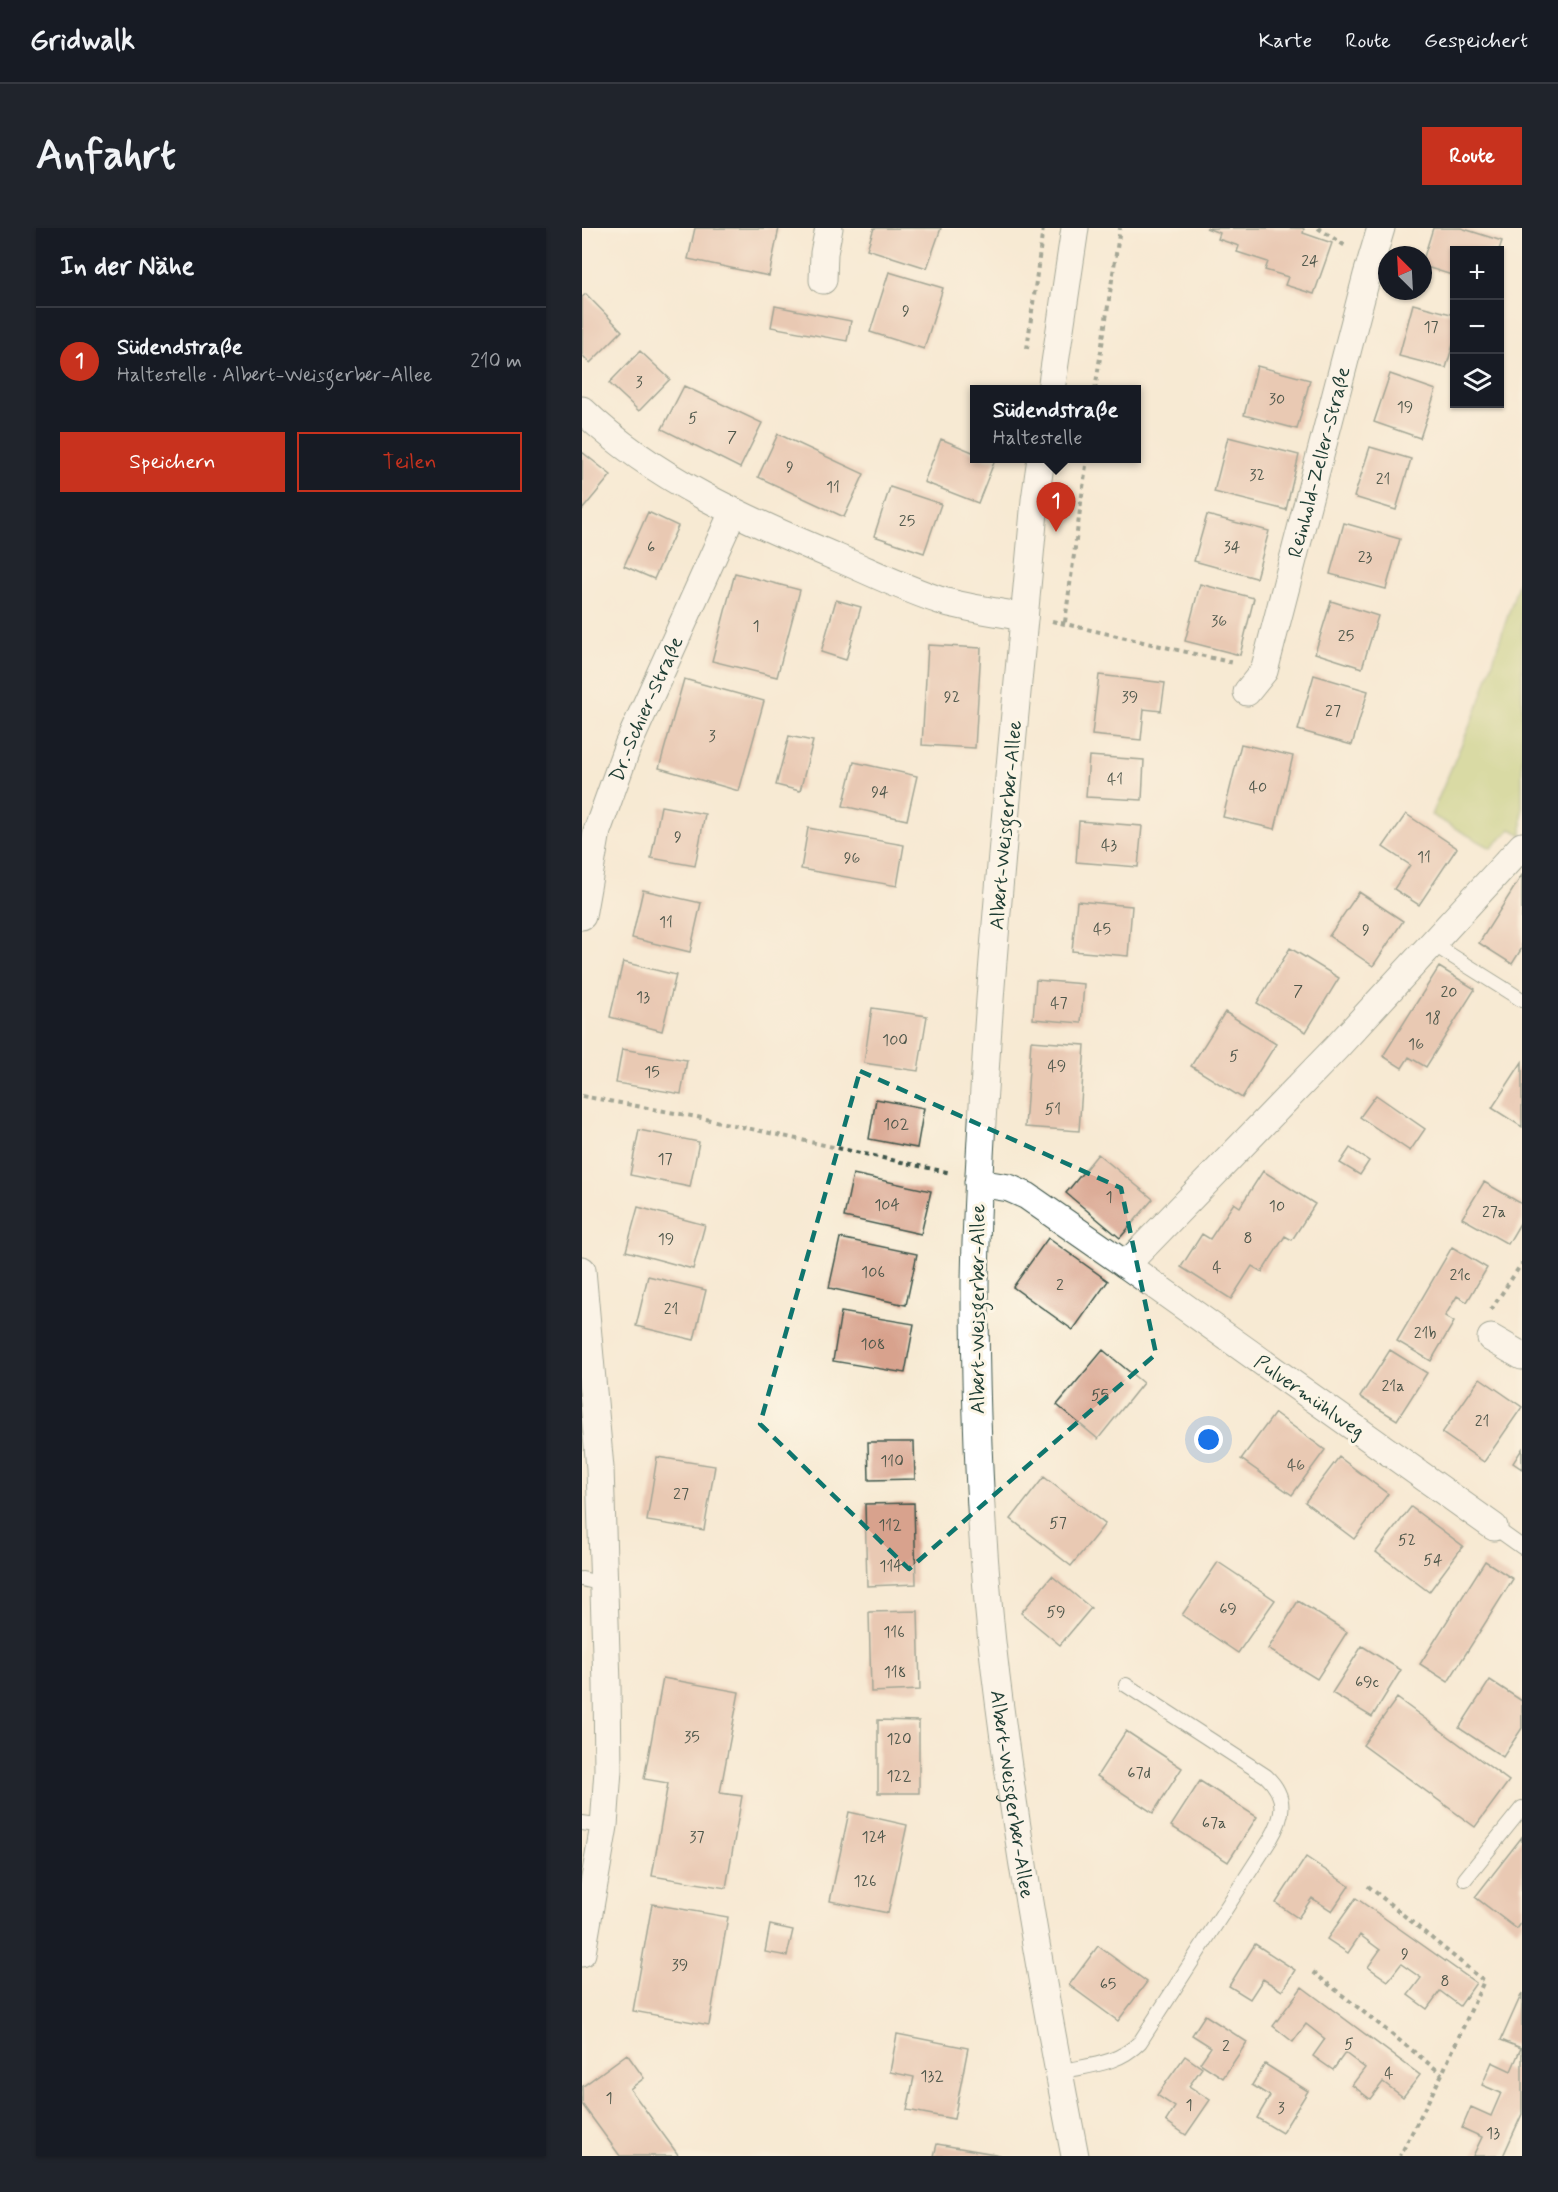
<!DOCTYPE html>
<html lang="de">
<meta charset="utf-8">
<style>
:root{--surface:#171b24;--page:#20242c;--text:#f1f3f6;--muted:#9ea1a6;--line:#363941;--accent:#c8321e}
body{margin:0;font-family:Mynerve,sans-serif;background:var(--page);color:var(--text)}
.controls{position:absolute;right:18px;top:18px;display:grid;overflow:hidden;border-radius:0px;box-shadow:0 2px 4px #0004}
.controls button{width:54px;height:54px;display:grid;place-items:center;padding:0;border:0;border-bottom:2px solid var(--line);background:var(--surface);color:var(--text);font:30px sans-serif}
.compass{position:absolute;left:796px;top:18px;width:54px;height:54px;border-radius:50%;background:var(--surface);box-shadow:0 2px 4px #0004;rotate:336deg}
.you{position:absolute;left:627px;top:1212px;width:21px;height:21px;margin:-15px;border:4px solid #fff;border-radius:50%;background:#1a73e8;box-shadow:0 0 0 9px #1a73e833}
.badge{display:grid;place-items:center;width:39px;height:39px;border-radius:50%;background:var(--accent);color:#fff;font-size:20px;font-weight:700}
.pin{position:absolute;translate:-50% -50px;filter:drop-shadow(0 2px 3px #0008)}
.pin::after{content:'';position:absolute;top:32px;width:21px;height:18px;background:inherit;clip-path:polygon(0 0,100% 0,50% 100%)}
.popup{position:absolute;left:388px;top:157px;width:171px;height:78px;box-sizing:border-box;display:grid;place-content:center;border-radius:0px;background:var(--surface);filter:drop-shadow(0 2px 4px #0005);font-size:20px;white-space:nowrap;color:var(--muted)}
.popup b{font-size:22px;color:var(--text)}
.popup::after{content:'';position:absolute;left:50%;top:100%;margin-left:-12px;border:12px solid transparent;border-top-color:var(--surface)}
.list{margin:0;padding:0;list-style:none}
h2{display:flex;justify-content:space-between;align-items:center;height:78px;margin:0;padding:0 24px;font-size:26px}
h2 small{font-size:20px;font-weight:400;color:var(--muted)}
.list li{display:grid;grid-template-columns:39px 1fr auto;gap:18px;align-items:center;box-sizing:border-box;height:108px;padding:0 24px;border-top:2px solid var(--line)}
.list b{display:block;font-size:22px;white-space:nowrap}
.list p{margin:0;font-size:20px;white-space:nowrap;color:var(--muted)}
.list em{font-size:20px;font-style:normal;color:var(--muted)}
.actions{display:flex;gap:12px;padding:18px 24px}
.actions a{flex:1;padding:14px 0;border:2px solid var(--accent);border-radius:0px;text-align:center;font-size:21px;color:var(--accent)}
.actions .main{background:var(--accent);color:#fff}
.icon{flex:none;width:33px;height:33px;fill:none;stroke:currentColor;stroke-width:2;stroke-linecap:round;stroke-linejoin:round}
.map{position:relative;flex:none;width:940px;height:1928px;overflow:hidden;border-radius:0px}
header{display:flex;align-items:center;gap:36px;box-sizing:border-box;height:84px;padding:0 30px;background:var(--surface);border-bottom:2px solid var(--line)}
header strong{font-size:28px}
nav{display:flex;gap:33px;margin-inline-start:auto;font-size:21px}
.intro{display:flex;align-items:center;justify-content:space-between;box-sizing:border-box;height:144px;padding:0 36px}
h1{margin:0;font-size:42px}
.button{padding:15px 27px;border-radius:0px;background:var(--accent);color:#fff;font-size:21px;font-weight:700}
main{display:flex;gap:36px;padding:0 36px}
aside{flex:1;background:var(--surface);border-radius:0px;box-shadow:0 2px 4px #0004}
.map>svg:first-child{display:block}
.park{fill:#b4c86c;stroke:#6a8250;stroke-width:1.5}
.building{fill:#d8a28d}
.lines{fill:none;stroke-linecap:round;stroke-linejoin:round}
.service-casing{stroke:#3f574c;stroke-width:16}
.minor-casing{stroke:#3f574c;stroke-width:29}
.path{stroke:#3f574c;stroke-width:4;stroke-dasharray:4.5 4.5;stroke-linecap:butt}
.service{stroke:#fff;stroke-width:14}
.minor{stroke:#fff;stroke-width:27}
.marked{fill:none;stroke:#0f766e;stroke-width:4.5;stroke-dasharray:12 8;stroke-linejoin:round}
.labels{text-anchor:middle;stroke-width:6;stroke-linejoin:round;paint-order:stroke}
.number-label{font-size:16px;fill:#4d564a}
.street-label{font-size:20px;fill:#1f3d34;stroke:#fcf5e5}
</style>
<header>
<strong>Gridwalk</strong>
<nav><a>Karte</a><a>Route</a><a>Gespeichert</a></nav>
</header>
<div class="intro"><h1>Anfahrt</h1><a class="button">Route</a></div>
<main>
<aside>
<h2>In der Nähe<small></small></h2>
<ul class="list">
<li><span class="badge">1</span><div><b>Südendstraße</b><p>Haltestelle · Albert-Weisgerber-Allee</p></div><em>210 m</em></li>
</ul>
<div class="actions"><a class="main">Speichern</a><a>Teilen</a></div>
</aside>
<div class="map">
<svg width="940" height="1928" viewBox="0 0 940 1928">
<rect width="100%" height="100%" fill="#fcf5e5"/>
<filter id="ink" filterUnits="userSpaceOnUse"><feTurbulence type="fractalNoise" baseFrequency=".0167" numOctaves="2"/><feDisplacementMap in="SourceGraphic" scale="12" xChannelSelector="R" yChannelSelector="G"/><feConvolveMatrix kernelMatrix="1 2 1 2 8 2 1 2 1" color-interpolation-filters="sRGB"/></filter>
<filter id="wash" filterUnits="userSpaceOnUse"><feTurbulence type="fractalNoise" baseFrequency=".008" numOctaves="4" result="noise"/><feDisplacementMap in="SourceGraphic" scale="24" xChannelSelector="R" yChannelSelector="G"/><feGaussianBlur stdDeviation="1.35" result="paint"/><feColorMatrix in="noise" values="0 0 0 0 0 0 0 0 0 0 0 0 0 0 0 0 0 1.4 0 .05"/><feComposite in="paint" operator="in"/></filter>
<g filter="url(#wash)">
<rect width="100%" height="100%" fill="#f7ead3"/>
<path class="park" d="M 940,344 L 940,607 L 929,601 L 909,620 L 849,587 L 897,476 Z"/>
<g id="blocks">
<path class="building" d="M 113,0 L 197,0 L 187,48 L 106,31 Z
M 292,0 L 359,0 L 345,40 L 285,21 Z
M 624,0 L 720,0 L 722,1 L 721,5 L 750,15 L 732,66 L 703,57 L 706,49 L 683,42 L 686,34 L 655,24 L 657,18 L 636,11 L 638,5 Z
M 851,0 L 879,0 L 920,13 L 917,22 L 873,22 L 873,48 L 841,38 L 841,32 Z
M 307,44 L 361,60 L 342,121 L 288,104 Z
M 4,66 L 40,103 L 8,135 L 0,127 L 0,69 Z
M 831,76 L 873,87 L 873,110 L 864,140 L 817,128 Z
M 193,78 L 269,93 L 265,113 L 189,99 Z
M 58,123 L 88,151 L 57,183 L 27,155 Z
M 675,138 L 728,152 L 715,201 L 662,187 Z
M 808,146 L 854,162 L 838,210 L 792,194 Z
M 102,158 L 180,195 L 158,240 L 80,201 Z
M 196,206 L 282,246 L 262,289 L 176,249 Z
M 646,209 L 717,227 L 704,282 L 632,264 Z
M 359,211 L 393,225 L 393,230 L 413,232 L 396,275 L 342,254 Z
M 788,219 L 829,231 L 814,282 L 772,269 Z
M 0,224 L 29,247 L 0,282 Z
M 308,259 L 359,276 L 342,325 L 292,308 Z
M 66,284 L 96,298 L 72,351 L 42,338 Z
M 625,287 L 687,303 L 674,350 L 612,333 Z
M 762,295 L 818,311 L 804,361 L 748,346 Z
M 153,345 L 218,362 L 195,449 L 130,433 Z
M 618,356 L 672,370 L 658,427 L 603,413 Z
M 254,372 L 279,379 L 264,432 L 239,424 Z
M 749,373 L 796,388 L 780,440 L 733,425 Z
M 346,417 L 399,420 L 393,520 L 340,517 Z
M 517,447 L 583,455 L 579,483 L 562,481 L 559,512 L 510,507 Z
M 732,447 L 786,463 L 770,517 L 716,502 Z
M 102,451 L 182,473 L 157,563 L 77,540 Z
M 207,508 L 231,513 L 218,563 L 194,557 Z
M 659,516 L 711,528 L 693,601 L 641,589 Z
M 507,528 L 562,532 L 560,572 L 504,569 Z
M 272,534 L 335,548 L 325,592 L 261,578 Z
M 79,578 L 123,586 L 113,638 L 69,630 Z
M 824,586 L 875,620 L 837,677 L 812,661 L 828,637 L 801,619 Z
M 497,593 L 560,598 L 556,639 L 494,634 Z
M 226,600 L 322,617 L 315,658 L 219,641 Z
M 940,647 L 940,720 L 930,736 L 897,715 Z
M 61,662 L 119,675 L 108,724 L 50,710 Z
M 777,664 L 821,693 L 791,738 L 747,708 Z
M 495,673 L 550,678 L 546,728 L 490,723 Z
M 708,720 L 757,750 L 724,804 L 675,775 Z
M 41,734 L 94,747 L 80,803 L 28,789 Z
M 857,739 L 893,761 L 844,839 L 827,829 L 820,840 L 801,828 Z
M 454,752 L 502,756 L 499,795 L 451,791 Z
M 290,780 L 345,788 L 336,843 L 282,835 Z
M 643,784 L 694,816 L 660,870 L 609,838 Z
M 449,813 L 503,817 L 497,903 L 443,899 Z
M 40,821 L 105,832 L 99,866 L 34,855 Z
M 940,834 L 940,899 L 910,880 Z
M 794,867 L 843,901 L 828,923 L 778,889 Z
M 294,871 L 342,880 L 335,920 L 287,911 Z
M 57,902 L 117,914 L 108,959 L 48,947 Z
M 768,920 L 787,933 L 778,947 L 758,935 Z
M 516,926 L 571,971 L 538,1010 L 484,965 Z
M 681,943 L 733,976 L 710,1012 L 703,1008 L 680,1044 L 670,1038 L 649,1071 L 599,1039 L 620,1006 L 628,1011 L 652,975 L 658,979 Z
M 271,946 L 349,963 L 339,1006 L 262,989 Z
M 902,954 L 940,976 L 940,992 L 926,1016 L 880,990 Z
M 56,979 L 123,997 L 111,1041 L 44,1023 Z
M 258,1010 L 335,1026 L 324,1077 L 247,1060 Z
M 466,1010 L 526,1053 L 491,1102 L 431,1059 Z
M 870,1019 L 905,1040 L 885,1074 L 875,1068 L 863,1088 L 872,1094 L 849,1133 L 815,1113 Z
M 66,1048 L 124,1062 L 112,1112 L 54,1098 Z
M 259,1084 L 332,1096 L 323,1145 L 251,1133 Z
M 521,1122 L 561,1155 L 516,1211 L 475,1177 Z
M 808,1122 L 845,1145 L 815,1192 L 778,1169 Z
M 898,1150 L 940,1179 L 902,1234 L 860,1205 Z
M 693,1185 L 743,1222 L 710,1267 L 659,1231 Z
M 286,1214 L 332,1214 L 333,1251 L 287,1252 Z
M 940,1221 L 940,1241 L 931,1235 Z
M 75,1229 L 133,1238 L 122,1302 L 65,1293 Z
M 757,1229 L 806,1266 L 772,1311 L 723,1274 Z
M 462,1249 L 523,1296 L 489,1338 L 429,1291 Z
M 332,1275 L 334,1356 L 285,1358 L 283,1276 Z
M 829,1279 L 881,1318 L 847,1364 L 794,1324 Z
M 903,1333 L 931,1351 L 866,1454 L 838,1436 Z
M 636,1334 L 693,1372 L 656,1425 L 600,1387 Z
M 470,1348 L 509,1380 L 478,1417 L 439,1385 Z
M 716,1373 L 765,1404 L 735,1451 L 686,1421 Z
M 336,1383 L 338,1462 L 289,1464 L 287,1384 Z
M 780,1418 L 819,1442 L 790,1489 L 750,1465 Z
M 81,1450 L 157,1464 L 138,1565 L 160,1568 L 144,1660 L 70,1648 L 86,1555 L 62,1551 Z
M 908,1452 L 940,1473 L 940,1500 L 921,1529 L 877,1500 Z
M 815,1470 L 927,1553 L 893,1599 L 781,1517 Z
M 296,1492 L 337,1493 L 337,1565 L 296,1565 Z
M 544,1503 L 600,1540 L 571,1585 L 515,1548 Z
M 618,1553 L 675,1589 L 646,1634 L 589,1598 Z
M 267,1584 L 325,1597 L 306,1685 L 248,1673 Z
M 940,1609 L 940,1694 L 935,1701 L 893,1669 Z
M 724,1629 L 767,1658 L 750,1683 L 730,1670 L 716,1690 L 694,1675 Z
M 774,1670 L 894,1755 L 878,1778 L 858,1763 L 845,1781 L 826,1767 L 839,1750 L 819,1736 L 806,1753 L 786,1739 L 798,1722 L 778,1707 L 766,1725 L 745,1711 Z
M 70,1676 L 146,1689 L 127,1797 L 51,1783 Z
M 188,1697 L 211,1702 L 205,1728 L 183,1724 Z
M 673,1716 L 713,1742 L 700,1763 L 681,1751 L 668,1771 L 647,1758 Z
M 516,1718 L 565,1754 L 536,1793 L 487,1757 Z
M 720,1759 L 838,1847 L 821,1869 L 801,1854 L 788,1871 L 770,1857 L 783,1840 L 763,1825 L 751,1842 L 731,1828 L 743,1811 L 724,1796 L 711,1814 L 691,1798 Z
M 940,1765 L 940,1886 L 921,1928 L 891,1928 L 900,1909 L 880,1900 L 889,1879 L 909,1888 L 919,1865 L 900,1857 L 910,1834 L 929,1843 L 939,1820 L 919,1812 Z
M 623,1787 L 665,1814 L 641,1850 L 618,1835 L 629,1819 L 610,1807 Z
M 315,1806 L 386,1820 L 372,1891 L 325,1882 L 332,1849 L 308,1844 Z
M 45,1826 L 62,1850 L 48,1861 L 97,1928 L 38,1928 L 0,1876 L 0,1859 Z
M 603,1828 L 620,1840 L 607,1858 L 628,1872 L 604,1907 L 584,1893 L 593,1879 L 575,1867 Z
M 683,1836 L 726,1863 L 700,1905 L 675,1890 L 688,1868 L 670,1857 Z
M 355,1916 L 418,1927 L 418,1928 L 352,1928 Z"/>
</g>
</g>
<g filter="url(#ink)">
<use href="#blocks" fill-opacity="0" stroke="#3f574c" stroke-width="1.5"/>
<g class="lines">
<defs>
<path id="service" d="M 851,716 L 940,772
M 912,1299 L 940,1319
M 0,1351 L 21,1356
M 0,1595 L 22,1598
M 883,1651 L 940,1580
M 477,1844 C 508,1837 535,1837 558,1814 L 688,1612 C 702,1588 706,1569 684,1548 L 544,1457"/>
<g id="minor">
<path d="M 241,52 L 242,25 L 247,0"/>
<path d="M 469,162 L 493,0"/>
<path d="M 0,182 C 73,252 164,291 256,330 C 289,344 323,361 357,372 C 384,380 415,384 442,389"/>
<path id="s1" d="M 459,230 L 453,272 C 437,453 417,633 405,814 C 400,895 394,975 393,1056 C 393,1187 398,1319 414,1449 C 434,1610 462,1769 493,1928"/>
<path id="s2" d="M 665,464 L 682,443 L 785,47 L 799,0"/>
<path id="s3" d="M 0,688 L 15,603 L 46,517 L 151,284"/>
<path d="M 396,955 L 427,960 L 445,968 L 544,1037"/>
<path d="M 0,1042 L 18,1240 L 25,1456 L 26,1542 L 22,1598 L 0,1725"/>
<path d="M 909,1110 L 940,1128"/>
<path d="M 912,1299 L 544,1037 L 754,820 L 940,618"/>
</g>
</defs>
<use href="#service" class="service-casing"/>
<use href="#minor" class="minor-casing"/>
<path class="path" d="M 736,0 L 765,19
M 445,121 L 461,0
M 513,162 L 538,0
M 470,393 L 652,435
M 483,394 L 505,230
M 0,868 L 115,889 L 369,945
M 909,1082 L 940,1035
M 786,1658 L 902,1753 L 860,1846 L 818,1928
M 731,1744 L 860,1846"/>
<use href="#service" class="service"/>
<use href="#minor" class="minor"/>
</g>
</g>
<path d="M0 0H940V1928H0ZM 278,843 L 539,960 L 574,1126 L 327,1341 L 178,1196 Z" fill="#f7ead3" fill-opacity=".55" fill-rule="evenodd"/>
<path class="marked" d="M 278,843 L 539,960 L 574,1126 L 327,1341 L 178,1196 Z"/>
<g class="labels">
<g class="number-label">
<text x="728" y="38">24</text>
<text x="324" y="88">9</text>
<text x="849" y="104">17</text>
<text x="57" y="159">3</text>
<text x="695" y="176">30</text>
<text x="823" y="184">19</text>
<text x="111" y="195">5</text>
<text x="150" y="214">7</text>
<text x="208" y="244">9</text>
<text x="675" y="252">32</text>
<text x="801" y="256">21</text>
<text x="251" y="264">11</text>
<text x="325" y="298">25</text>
<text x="69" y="324">6</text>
<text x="650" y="324">34</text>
<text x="783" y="334">23</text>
<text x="637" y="398">36</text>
<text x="174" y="403">1</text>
<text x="764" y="413">25</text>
<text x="370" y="474">92</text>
<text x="548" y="474">39</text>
<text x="751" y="488">27</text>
<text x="130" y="513">3</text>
<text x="533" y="556">41</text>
<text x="676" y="564">40</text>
<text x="298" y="569">94</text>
<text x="96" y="614">9</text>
<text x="527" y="622">43</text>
<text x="842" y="634">11</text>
<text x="270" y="635">96</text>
<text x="84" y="699">11</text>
<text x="520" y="706">45</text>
<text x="784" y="707">9</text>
<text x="716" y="768">7</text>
<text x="867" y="769">20</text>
<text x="61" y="774">13</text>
<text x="477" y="780">47</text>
<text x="851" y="795">18</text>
<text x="313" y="817">100</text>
<text x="834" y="821">16</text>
<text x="652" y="833">5</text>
<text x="475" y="843">49</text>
<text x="70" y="849">15</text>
<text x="471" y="886">51</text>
<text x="314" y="901">102</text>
<text x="83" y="936">17</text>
<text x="527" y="974">1</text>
<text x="305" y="982">104</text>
<text x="695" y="983">10</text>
<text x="912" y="989">27a</text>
<text x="666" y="1015">8</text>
<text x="84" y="1016">19</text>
<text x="635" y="1044">4</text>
<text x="291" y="1049">106</text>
<text x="878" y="1052">21c</text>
<text x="478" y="1062">2</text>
<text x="89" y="1086">21</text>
<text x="843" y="1110">21b</text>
<text x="291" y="1121">108</text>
<text x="811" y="1163">21a</text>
<text x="518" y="1172">55</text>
<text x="900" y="1198">21</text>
<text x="310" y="1238">110</text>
<text x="714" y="1242">46</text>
<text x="99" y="1271">27</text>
<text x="476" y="1300">57</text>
<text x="308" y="1302">112</text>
<text x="825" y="1317">52</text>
<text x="851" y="1337">54</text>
<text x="309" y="1343">114</text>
<text x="646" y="1386">69</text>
<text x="474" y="1389">59</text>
<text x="312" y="1409">116</text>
<text x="313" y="1449">118</text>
<text x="785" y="1459">69c</text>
<text x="110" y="1514">35</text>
<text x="317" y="1516">120</text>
<text x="557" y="1550">67d</text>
<text x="317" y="1553">122</text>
<text x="632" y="1600">67a</text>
<text x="115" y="1614">37</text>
<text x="292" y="1614">124</text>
<text x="283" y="1658">126</text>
<text x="823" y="1731">9</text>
<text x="98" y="1742">39</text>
<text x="863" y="1758">8</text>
<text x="526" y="1761">65</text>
<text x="767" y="1821">5</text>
<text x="644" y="1823">2</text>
<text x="807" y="1850">4</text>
<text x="350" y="1853">132</text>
<text x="27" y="1875">1</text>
<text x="607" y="1882">1</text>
<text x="699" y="1885">3</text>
<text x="911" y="1910">13</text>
</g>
<g class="street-label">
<text dy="7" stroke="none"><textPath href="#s2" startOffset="243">Reinhold-Zeller-Straße</textPath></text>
<text dy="7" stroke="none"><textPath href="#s3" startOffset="218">Dr.-Schier-Straße</textPath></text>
<text transform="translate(423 597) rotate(-85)" y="7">Albert-Weisgerber-Allee</text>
<text transform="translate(395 1081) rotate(-90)" y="7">Albert-Weisgerber-Allee</text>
<text transform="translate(728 1168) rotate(35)" y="7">Pulvermühlweg</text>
<text dy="7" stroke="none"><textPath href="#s1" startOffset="1341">Albert-Weisgerber-Allee</textPath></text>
</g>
</g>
</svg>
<div class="controls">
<button>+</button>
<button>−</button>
<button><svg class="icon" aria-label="layers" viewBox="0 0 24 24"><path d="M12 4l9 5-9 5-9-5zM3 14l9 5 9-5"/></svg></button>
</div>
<svg class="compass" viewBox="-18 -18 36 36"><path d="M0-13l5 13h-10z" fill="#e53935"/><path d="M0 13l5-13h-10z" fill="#9ea1a6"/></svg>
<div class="you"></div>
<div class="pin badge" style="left:474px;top:304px">1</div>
<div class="popup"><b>Südendstraße</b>Haltestelle</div>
</div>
</main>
